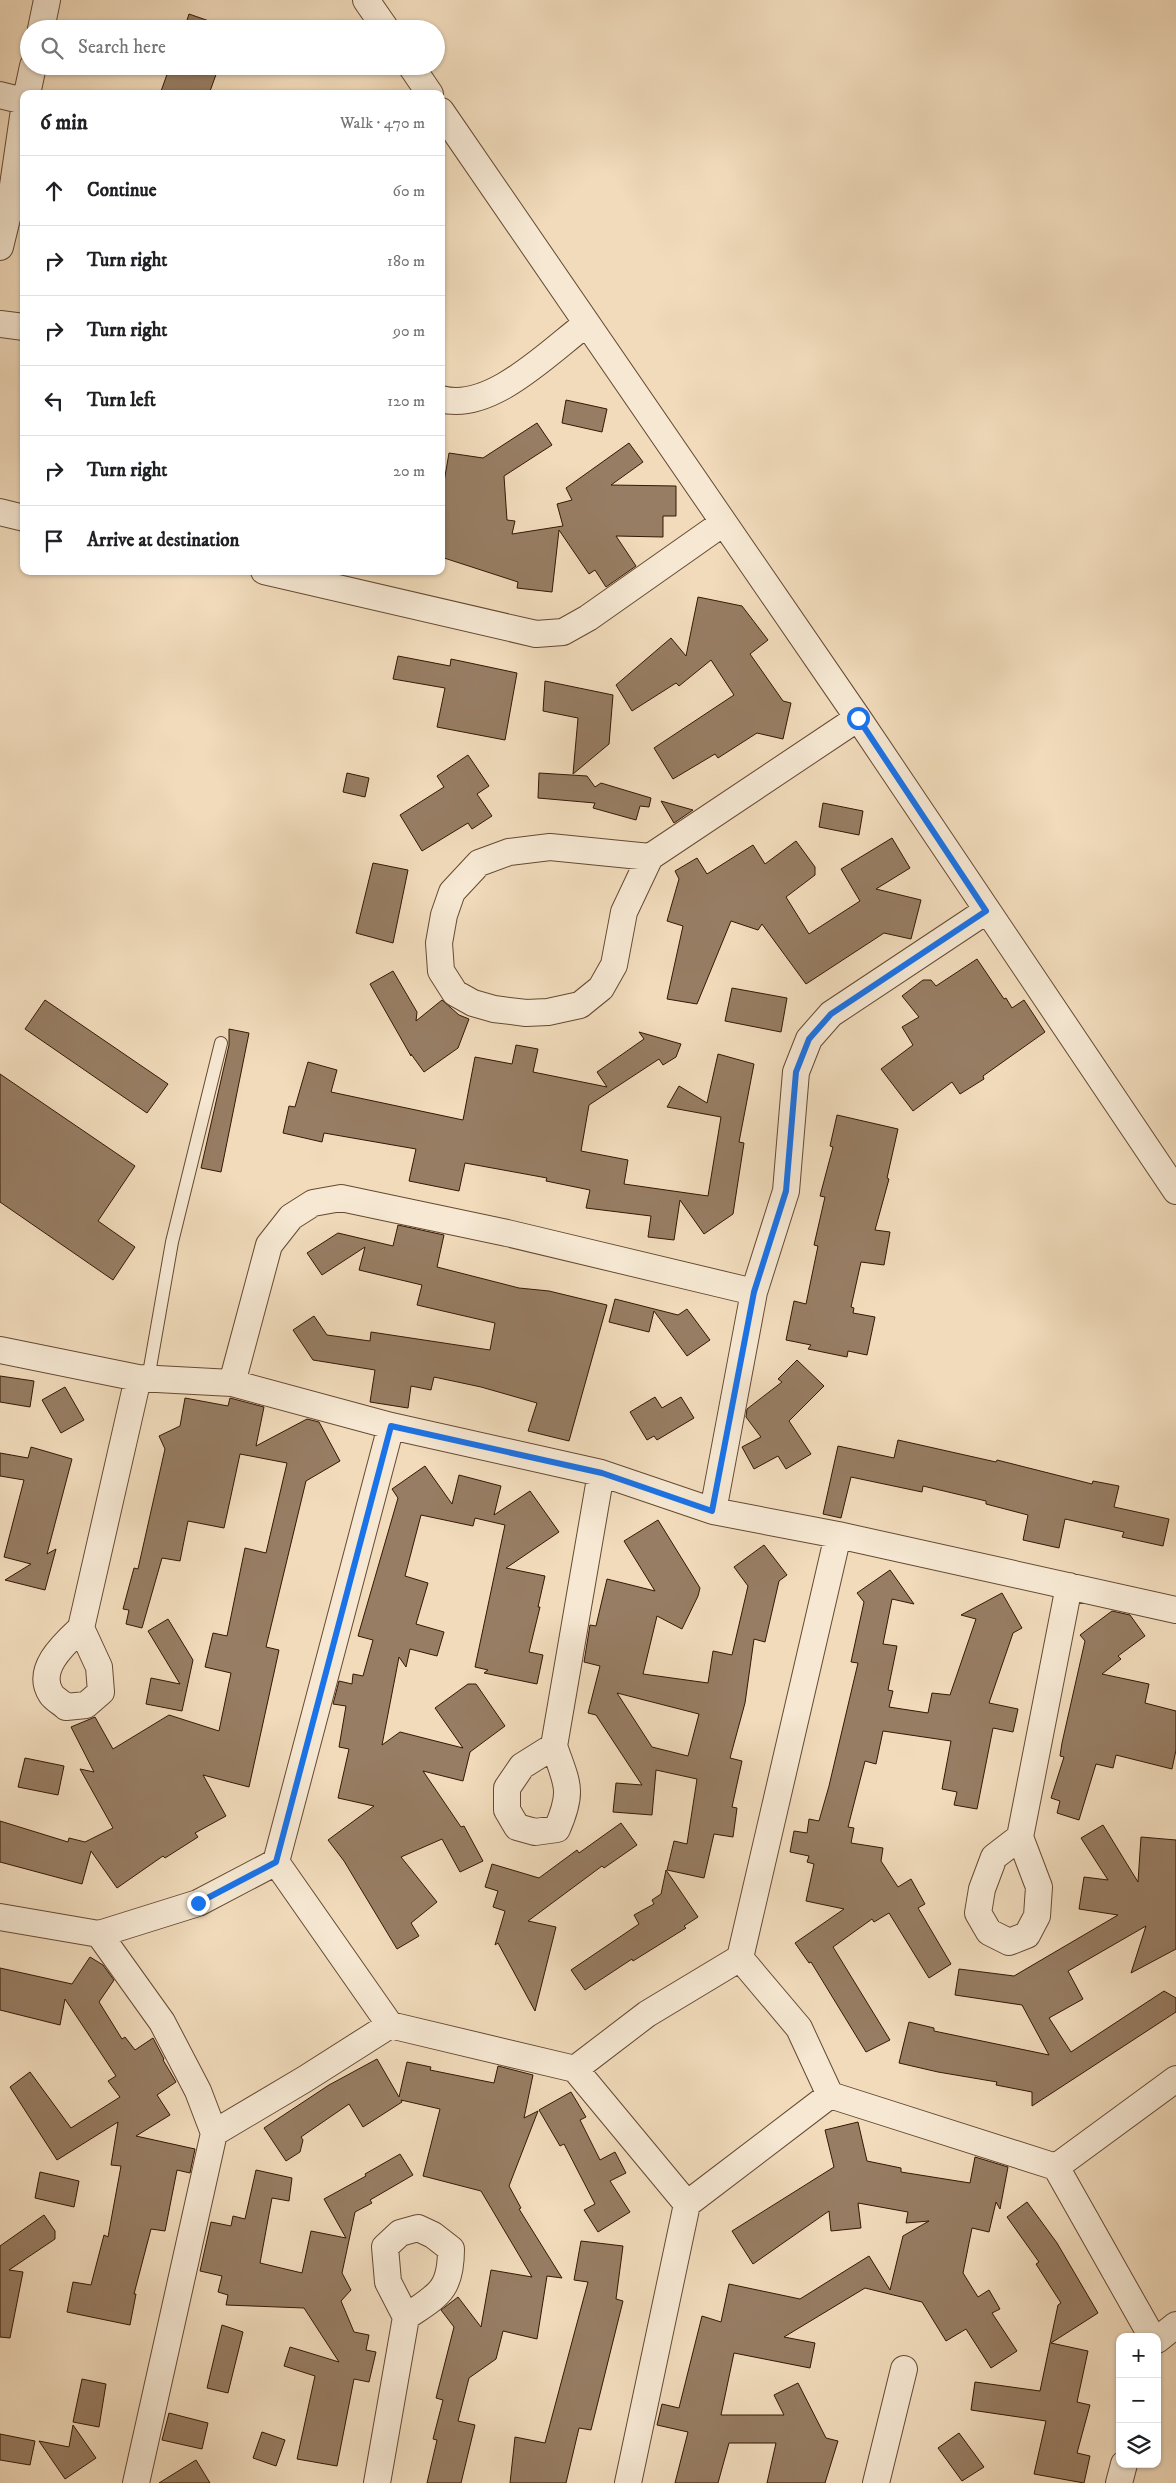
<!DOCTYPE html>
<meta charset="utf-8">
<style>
:root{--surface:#fff;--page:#f6f6f6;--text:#202124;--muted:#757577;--line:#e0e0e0}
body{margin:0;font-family:"IM FELL DW Pica",serif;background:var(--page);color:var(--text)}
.controls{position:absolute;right:15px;bottom:15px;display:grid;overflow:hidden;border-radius:10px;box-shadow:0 1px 4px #0004}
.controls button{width:45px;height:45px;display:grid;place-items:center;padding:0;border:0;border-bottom:1px solid var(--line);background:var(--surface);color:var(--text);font:25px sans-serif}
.stop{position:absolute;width:15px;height:15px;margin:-11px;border:4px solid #1a73e8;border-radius:50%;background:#fff}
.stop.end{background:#1a73e8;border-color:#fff;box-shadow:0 1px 5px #0008}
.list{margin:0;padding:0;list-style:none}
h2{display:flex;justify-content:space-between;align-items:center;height:65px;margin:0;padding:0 20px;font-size:21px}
h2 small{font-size:16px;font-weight:400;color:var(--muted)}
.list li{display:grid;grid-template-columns:32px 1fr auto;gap:15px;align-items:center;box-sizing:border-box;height:70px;padding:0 20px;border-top:1px solid var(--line)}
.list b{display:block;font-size:19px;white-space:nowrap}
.list em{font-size:16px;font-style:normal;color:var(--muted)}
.icon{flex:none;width:28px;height:28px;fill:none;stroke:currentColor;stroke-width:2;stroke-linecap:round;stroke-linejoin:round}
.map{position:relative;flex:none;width:1176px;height:2483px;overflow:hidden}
.search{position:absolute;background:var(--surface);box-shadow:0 1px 4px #0004;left:20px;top:20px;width:425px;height:55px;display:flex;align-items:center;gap:12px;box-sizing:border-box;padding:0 18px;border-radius:28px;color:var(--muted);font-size:19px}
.panel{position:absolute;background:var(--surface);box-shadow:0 1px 4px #0004;left:20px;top:90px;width:425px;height:485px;border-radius:10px}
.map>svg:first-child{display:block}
.building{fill:#977d63;stroke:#361804;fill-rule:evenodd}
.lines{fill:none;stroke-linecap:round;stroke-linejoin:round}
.service-casing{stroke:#654932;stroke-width:14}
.minor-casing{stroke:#654932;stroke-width:28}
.service{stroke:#f6e8d3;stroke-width:12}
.minor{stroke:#f6e8d3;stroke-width:26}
.route{stroke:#1a73e8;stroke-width:6}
</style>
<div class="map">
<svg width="1176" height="2483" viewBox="0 0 1176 2483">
<rect width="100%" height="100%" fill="#f1dbbb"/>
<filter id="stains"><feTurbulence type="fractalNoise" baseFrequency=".004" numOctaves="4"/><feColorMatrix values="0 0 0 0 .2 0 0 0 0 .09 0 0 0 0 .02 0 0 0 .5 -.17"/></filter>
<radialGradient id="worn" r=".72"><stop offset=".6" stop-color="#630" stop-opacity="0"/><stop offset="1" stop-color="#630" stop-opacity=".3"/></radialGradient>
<path class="building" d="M 189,14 L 232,29 L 184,29 Z
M 170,66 L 238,66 L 236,74 L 218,69 L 209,94 L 160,94 Z
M 566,400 L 607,409 L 602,432 L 562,423 Z
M 537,423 L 552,445 L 504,476 L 507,520 L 515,521 L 512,534 L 563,526 L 557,504 L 572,500 L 566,488 L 629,443 L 643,462 L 611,485 L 676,486 L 676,516 L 663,516 L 663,537 L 616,536 L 636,566 L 606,587 L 595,570 L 589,574 L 559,530 L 552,592 L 517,588 L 518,582 L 441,557 L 441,482 L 444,482 L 449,453 L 483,458 Z
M 698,597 L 742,606 L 768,640 L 750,654 L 783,701 L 791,703 L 783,739 L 757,733 L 718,758 L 715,754 L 673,779 L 654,748 L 734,695 L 711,660 L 679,686 L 676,683 L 632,711 L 616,685 L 671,638 L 686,656 Z
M 398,656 L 450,666 L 451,659 L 517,673 L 505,740 L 437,727 L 445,688 L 393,679 Z
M 545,681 L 613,695 L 609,744 L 573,774 L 578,718 L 543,711 Z
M 468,755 L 489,786 L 477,794 L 492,816 L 472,829 L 468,823 L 422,851 L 400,815 L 444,787 L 437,776 Z
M 347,773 L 369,778 L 365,797 L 343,792 Z
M 539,773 L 587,776 L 595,787 L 601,783 L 651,798 L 649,807 L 640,806 L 636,820 L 593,808 L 595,803 L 538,798 Z
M 661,801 L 693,810 L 674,823 Z
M 823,803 L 863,811 L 859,835 L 819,827 Z
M 892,838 L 910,868 L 876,889 L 921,900 L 911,939 L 884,933 L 806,984 L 762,924 L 758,930 L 731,921 L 697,1004 L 667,999 L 683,926 L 667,921 L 679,879 L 675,871 L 697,858 L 707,874 L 753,845 L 765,864 L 796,841 L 815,867 L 815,875 L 786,897 L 809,934 L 860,901 L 841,869 Z
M 373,863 L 408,870 L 393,943 L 356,933 Z
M 977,959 L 1004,999 L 1006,998 L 1012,1008 L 1024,1000 L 1045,1032 L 983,1076 L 984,1079 L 960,1094 L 952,1082 L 913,1111 L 881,1069 L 913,1045 L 902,1027 L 919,1017 L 902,996 L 923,980 L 931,980 L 936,986 Z
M 393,971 L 417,1012 L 416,1021 L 442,1000 L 459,1015 L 469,1019 L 458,1048 L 424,1072 L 411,1054 L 411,1056 L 370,984 Z
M 732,988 L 787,998 L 781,1032 L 725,1021 Z
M 45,1000 L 168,1084 L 147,1113 L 25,1029 Z
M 229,1029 L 249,1033 L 221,1172 L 201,1168 L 229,1045 Z
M 639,1032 L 681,1044 L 676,1057 L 663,1065 L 659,1059 L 589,1105 L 581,1151 L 628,1160 L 624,1184 L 708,1196 L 721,1117 L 667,1107 L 679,1086 L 707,1103 L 718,1054 L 754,1064 L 739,1142 L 744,1143 L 733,1214 L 704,1234 L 680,1200 L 674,1240 L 648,1237 L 651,1216 L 586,1208 L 590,1190 L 546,1181 L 547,1178 L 465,1163 L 459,1191 L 409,1181 L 416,1149 L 324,1133 L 322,1142 L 283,1133 L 289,1106 L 295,1107 L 308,1062 L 337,1070 L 331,1092 L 463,1120 L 475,1057 L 512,1064 L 516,1045 L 538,1049 L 533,1072 L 607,1087 L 597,1072 L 644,1039 Z
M 0,1074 L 135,1166 L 98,1221 L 135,1247 L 113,1280 L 0,1202 Z
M 837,1115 L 898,1129 L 887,1178 L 889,1179 L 875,1230 L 890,1232 L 884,1265 L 861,1262 L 851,1307 L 854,1308 L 853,1313 L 875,1317 L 867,1355 L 848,1351 L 847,1357 L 808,1349 L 811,1345 L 786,1340 L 794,1301 L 806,1304 L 818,1246 L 814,1245 L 825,1197 L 820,1196 L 833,1147 L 830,1146 Z
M 398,1225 L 444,1235 L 437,1267 L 519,1288 L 549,1291 L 607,1305 L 569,1441 L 528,1431 L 537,1403 L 481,1387 L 434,1377 L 431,1390 L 411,1386 L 408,1408 L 370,1402 L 375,1370 L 313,1360 L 293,1330 L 314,1316 L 327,1335 L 370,1341 L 371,1332 L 490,1350 L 495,1323 L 417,1305 L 422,1285 L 359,1270 L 365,1247 L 322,1275 L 307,1253 L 338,1233 L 393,1246 Z
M 615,1299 L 678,1315 L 687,1309 L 710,1340 L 687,1356 L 654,1311 L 649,1332 L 609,1322 Z
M 797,1360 L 824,1386 L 789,1421 L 811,1454 L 786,1469 L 778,1456 L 754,1469 L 742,1447 L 761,1437 L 746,1417 L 747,1409 L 782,1382 L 778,1379 Z
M 0,1376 L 34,1381 L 30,1407 L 0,1402 Z
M 65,1387 L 84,1420 L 61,1433 L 42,1400 Z
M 655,1397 L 662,1408 L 681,1397 L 694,1418 L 657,1440 L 654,1436 L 647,1440 L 630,1412 Z
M 185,1398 L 228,1406 L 230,1398 L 264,1407 L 256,1446 L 307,1419 L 319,1422 L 340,1461 L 306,1481 L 266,1647 L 279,1650 L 249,1787 L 203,1775 L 226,1816 L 195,1833 L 198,1837 L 165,1858 L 163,1856 L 117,1888 L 91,1851 L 82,1884 L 0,1862 L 0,1821 L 68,1842 L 69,1838 L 85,1842 L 113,1828 L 80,1769 L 94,1772 L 71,1727 L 95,1717 L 113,1749 L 169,1715 L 219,1731 L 231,1673 L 205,1667 L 213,1633 L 227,1636 L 245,1548 L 266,1553 L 287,1463 L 240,1454 L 224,1528 L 188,1521 L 180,1561 L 162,1558 L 142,1628 L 126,1624 L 129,1610 L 123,1609 L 134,1568 L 138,1569 L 165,1449 L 159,1436 L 180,1426 Z
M 898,1440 L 996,1462 L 997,1460 L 1092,1484 L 1093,1481 L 1119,1486 L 1114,1507 L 1169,1519 L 1163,1546 L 1122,1537 L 1124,1532 L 1065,1519 L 1059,1548 L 1023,1540 L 1028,1515 L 986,1504 L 986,1501 L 923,1486 L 922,1492 L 851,1477 L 841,1518 L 823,1514 L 838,1446 L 894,1458 Z
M 31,1447 L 72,1459 L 47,1554 L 56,1549 L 45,1590 L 5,1580 L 31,1564 L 4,1557 L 24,1480 L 0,1476 L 0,1453 L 28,1458 Z
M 425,1466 L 452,1504 L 459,1475 L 501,1486 L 494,1515 L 530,1491 L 559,1532 L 506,1568 L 545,1576 L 538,1607 L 540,1607 L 529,1652 L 543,1655 L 537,1684 L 484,1673 L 488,1670 L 475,1667 L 505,1525 L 475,1518 L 473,1526 L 421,1515 L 405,1576 L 428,1583 L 416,1624 L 444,1632 L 437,1656 L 410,1649 L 406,1667 L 399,1657 L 382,1745 L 400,1732 L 463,1748 L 435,1708 L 468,1684 L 476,1684 L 505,1726 L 470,1752 L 463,1781 L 423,1771 L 461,1827 L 464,1826 L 483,1861 L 460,1872 L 442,1839 L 401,1857 L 437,1902 L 411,1923 L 419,1936 L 397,1949 L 344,1861 L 328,1840 L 374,1806 L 338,1798 L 349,1749 L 339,1747 L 346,1706 L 333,1704 L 339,1681 L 352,1684 L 353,1674 L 363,1676 L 373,1640 L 358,1636 L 398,1498 L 392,1489 Z
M 658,1520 L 700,1588 L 698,1596 L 682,1629 L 657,1616 L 643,1674 L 708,1683 L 713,1651 L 732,1655 L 748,1586 L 734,1567 L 764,1545 L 787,1575 L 779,1581 L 765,1642 L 754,1639 L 745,1703 L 730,1758 L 742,1761 L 732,1807 L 737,1808 L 733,1837 L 714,1834 L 704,1878 L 667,1870 L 674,1841 L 687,1844 L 697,1779 L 656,1770 L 652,1815 L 613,1812 L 616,1783 L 642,1785 L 596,1715 L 588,1713 L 600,1666 L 584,1662 L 590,1625 L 596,1626 L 607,1579 L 655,1591 L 624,1541 ZM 617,1693 L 699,1714 L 688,1756 L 652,1747 Z
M 890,1570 L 914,1604 L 892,1599 L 883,1644 L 897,1646 L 888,1690 L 893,1691 L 889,1707 L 928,1713 L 932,1693 L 950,1695 L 976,1619 L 961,1615 L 1002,1593 L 1022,1628 L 1013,1633 L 989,1703 L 1018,1709 L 1013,1732 L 993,1728 L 977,1809 L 954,1805 L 957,1792 L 942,1789 L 951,1741 L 883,1731 L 876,1764 L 865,1761 L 848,1827 L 854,1828 L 851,1843 L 883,1848 L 881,1861 L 898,1887 L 911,1879 L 925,1904 L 918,1908 L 951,1964 L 929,1978 L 889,1913 L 874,1922 L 872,1919 L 833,1947 L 890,2040 L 866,2052 L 811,1962 L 809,1963 L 795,1943 L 844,1909 L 806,1901 L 814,1864 L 807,1862 L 809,1856 L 790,1852 L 794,1831 L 807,1833 L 809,1819 L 819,1821 L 829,1786 L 858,1663 L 851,1662 L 864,1602 L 857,1593 Z
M 1112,1611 L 1130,1615 L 1145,1636 L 1118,1656 L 1121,1659 L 1102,1674 L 1149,1684 L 1145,1703 L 1176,1711 L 1176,1750 L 1172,1769 L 1116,1755 L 1113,1768 L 1096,1764 L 1079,1820 L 1057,1813 L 1060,1801 L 1051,1798 L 1064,1757 L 1060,1756 L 1062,1743 L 1085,1641 L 1080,1635 Z
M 168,1619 L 193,1660 L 182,1711 L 146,1704 L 151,1678 L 180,1684 L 148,1631 Z
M 25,1758 L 64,1766 L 58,1795 L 18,1787 Z
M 621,1823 L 637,1845 L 604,1868 L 602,1866 L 528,1921 L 556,1927 L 535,2011 L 498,1943 L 495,1945 L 505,1911 L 493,1907 L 498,1891 L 485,1887 L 492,1864 L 539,1878 L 577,1850 L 579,1853 Z
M 1103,1825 L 1138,1882 L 1141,1837 L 1176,1840 L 1176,1949 L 1131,1973 L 1146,1926 L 1068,1971 L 1083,1999 L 1049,2018 L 1071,2052 L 1164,1991 L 1176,1998 L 1176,2012 L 1032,2106 L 1032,2092 L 996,2085 L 997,2082 L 938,2072 L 899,2063 L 909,2022 L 934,2028 L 934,2031 L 1049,2055 L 1022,2005 L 955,1995 L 959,1969 L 1014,1976 L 1118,1915 L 1079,1909 L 1084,1877 L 1108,1880 L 1081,1838 Z
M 666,1870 L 698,1917 L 684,1926 L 686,1928 L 633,1961 L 632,1959 L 585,1990 L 571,1970 L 639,1924 L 634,1915 L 654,1904 L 652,1900 L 661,1894 Z
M 90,1957 L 103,1965 L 114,1980 L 99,2002 L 122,2039 L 125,2037 L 135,2050 L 153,2038 L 164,2059 L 163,2060 L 176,2082 L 157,2095 L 170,2115 L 136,2136 L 195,2149 L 190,2173 L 177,2170 L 165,2231 L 151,2229 L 134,2294 L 136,2294 L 130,2325 L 67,2312 L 73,2282 L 91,2285 L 104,2235 L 108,2237 L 121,2166 L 111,2165 L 118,2122 L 57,2160 L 10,2087 L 30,2072 L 71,2128 L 120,2097 L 108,2081 L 116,2076 L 65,1999 L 60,2025 L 0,2010 L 0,1968 L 72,1984 Z
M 377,2059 L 399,2097 L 407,2062 L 431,2067 L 430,2070 L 494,2083 L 498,2066 L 533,2075 L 524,2118 L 538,2111 L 509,2186 L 521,2208 L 519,2209 L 562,2278 L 547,2276 L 537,2339 L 503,2331 L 496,2359 L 469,2378 L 458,2421 L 475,2425 L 461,2483 L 427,2483 L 437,2440 L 433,2439 L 443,2400 L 436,2398 L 454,2327 L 441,2310 L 458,2297 L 481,2327 L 491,2270 L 532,2277 L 481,2191 L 423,2176 L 440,2109 L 401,2100 L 402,2102 L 363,2127 L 349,2104 L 301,2137 L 303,2140 L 300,2152 L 286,2161 L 264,2128 L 329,2085 Z
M 571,2092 L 586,2117 L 580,2120 L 600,2160 L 615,2152 L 626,2173 L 610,2181 L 630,2212 L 598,2232 L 584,2210 L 595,2204 L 564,2144 L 560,2146 L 539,2110 Z
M 858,2122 L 867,2161 L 901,2168 L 901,2172 L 970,2183 L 975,2157 L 1008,2167 L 1000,2209 L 996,2202 L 989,2232 L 972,2228 L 963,2273 L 978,2297 L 989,2290 L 1000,2309 L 992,2313 L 1017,2351 L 991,2368 L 966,2329 L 946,2341 L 922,2302 L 865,2288 L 784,2337 L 815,2343 L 810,2368 L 734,2353 L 721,2415 L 784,2415 L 774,2395 L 798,2383 L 826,2438 L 838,2441 L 825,2483 L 767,2483 L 776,2443 L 729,2443 L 718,2483 L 675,2483 L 688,2432 L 657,2425 L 662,2404 L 679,2408 L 702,2316 L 721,2322 L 729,2284 L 800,2299 L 869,2256 L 890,2290 L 903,2236 L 929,2221 L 906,2223 L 908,2212 L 858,2203 L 861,2228 L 831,2231 L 829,2211 L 753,2264 L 732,2231 L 834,2167 L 825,2130 Z
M 400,2154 L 413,2175 L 370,2200 L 372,2203 L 355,2212 L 342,2273 L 351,2290 L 341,2301 L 354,2332 L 369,2335 L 366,2350 L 376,2352 L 369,2382 L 354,2379 L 337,2466 L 297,2459 L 315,2376 L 284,2366 L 290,2347 L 339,2362 L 304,2308 L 226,2305 L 228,2295 L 218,2292 L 222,2276 L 200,2271 L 211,2222 L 231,2226 L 233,2216 L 245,2219 L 256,2170 L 292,2178 L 289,2201 L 272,2198 L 260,2263 L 302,2273 L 311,2231 L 346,2238 L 324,2199 L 366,2176 L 365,2174 Z
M 40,2172 L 79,2181 L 74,2207 L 35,2198 Z
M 1027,2202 L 1057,2243 L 1098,2313 L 1051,2343 L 1088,2351 L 1077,2402 L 1090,2405 L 1077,2453 L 1090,2456 L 1084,2483 L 1034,2474 L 1046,2421 L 971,2410 L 975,2382 L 1040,2391 L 1058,2305 L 1061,2303 L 1036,2264 L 1039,2262 L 1007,2217 Z
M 44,2215 L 55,2231 L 55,2239 L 9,2270 L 23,2272 L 10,2338 L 0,2337 L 0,2246 Z
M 581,2241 L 623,2246 L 616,2299 L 623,2301 L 591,2430 L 579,2428 L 566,2483 L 510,2483 L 515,2437 L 545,2443 L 588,2282 L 574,2280 Z
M 222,2325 L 243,2332 L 228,2393 L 207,2388 Z
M 82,2379 L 106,2384 L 99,2427 L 73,2422 Z
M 169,2413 L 208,2423 L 202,2449 L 162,2440 Z
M 73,2425 L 96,2458 L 65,2479 L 39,2441 L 69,2447 Z
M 262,2432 L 285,2440 L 276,2466 L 253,2458 Z
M 959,2433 L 984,2467 L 962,2481 L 938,2448 Z
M 0,2434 L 35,2441 L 30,2465 L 0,2460 Z
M 196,2460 L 210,2483 L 159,2483 Z"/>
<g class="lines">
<defs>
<path id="service" d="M 148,1379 L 172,1242 L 221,1043"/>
<path id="minor" d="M 366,0 L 386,29
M 41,29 L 47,0
M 411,66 L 430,94
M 27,94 L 33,66
M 0,95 L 24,101
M 441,111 L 858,718 L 1176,1191
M 0,247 L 10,206 L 24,110
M 0,324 L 24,327
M 441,399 C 490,413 549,352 586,324
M 0,512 L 24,518
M 264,571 L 536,634 L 563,632 L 588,618 L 723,523
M 650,857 L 550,847 L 509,852 L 479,863 L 452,892 L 444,915 L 439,943 L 441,971 L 455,993 L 473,1003 L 494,1009 L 526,1013 L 548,1012 L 580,1005 L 601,988 L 614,965 L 624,912 L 650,857 L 858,718
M 0,1350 L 138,1378 L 232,1383 L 391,1426 L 601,1473 L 713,1511 L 838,1535 L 1176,1610
M 232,1383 L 269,1245 L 291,1217 L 313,1203 L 341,1198 L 507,1233 L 754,1292
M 713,1511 L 754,1292 L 786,1191 L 796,1072 L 809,1039 L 831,1014 L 986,911
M 81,1628 L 99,1667 L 101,1692 L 86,1705 L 66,1707 C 62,1703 54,1699 51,1694 C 35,1669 65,1643 81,1628 L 138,1378
M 554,1746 L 522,1766 L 507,1788 L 507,1810 L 517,1827 L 535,1832 L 557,1829 C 574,1790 567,1784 554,1746 L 601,1473
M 1020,1837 L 994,1857 L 982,1889 L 978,1913 L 989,1932 L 1009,1942 L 1027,1935 L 1037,1916 L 1039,1887 L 1020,1837 L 1069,1586
M 276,1862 L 390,2025 L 575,2069 L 687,2204
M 0,1917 L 99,1934 L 198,1903 L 276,1862 L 391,1426
M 99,1934 L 162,2022 L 198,2091 L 214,2133 L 136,2483
M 740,1958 L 799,2028 L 830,2095 L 1056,2167 L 1152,2337
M 575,2069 L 647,2014 L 740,1958 L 838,1535
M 214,2133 L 305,2079 L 390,2025
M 1056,2167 L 1176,2079
M 1157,2340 L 1176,2325
M 377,2483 L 406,2317 L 388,2282 L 385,2247 L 400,2233 L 418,2228 L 433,2235 L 451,2249 C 451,2291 438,2295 406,2317
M 628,2483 L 687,2204 L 830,2095
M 876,2483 L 904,2369
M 1119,2483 L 1124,2464"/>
</defs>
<use href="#service" class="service-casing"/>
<use href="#minor" class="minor-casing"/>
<use href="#service" class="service"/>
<use href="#minor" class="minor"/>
</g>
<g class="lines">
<path class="route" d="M 198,1903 L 276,1862 L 391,1426 L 602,1473 L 712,1511 L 754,1292 L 786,1191 L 796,1072 L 809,1039 L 831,1014 L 986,911 L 858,718"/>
</g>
<rect width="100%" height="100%" filter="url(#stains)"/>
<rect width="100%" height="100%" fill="url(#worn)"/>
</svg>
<div class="controls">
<button>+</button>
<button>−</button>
<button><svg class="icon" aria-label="layers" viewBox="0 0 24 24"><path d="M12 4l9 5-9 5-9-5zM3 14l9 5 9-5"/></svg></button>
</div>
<div class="stop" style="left:858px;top:718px"></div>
<div class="stop end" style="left:198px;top:1903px"></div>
<div class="search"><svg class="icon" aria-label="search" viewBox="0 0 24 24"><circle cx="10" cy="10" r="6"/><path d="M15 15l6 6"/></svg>Search here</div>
<section class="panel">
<h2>6 min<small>Walk · 470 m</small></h2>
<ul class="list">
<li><svg class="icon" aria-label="ahead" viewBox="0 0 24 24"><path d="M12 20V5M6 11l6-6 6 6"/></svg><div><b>Continue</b></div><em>60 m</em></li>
<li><svg class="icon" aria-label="right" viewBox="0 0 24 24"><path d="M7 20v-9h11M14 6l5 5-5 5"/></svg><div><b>Turn right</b></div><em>180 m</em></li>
<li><svg class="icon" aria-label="right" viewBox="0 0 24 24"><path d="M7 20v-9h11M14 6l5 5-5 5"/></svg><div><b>Turn right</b></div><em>90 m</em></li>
<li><svg class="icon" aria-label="left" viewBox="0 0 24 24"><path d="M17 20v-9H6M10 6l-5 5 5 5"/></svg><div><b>Turn left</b></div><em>120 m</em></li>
<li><svg class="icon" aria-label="right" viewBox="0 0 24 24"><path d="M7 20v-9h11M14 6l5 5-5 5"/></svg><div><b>Turn right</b></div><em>20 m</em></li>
<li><svg class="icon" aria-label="arrive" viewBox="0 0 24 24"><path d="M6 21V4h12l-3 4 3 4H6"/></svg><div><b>Arrive at destination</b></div></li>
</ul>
</section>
</div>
